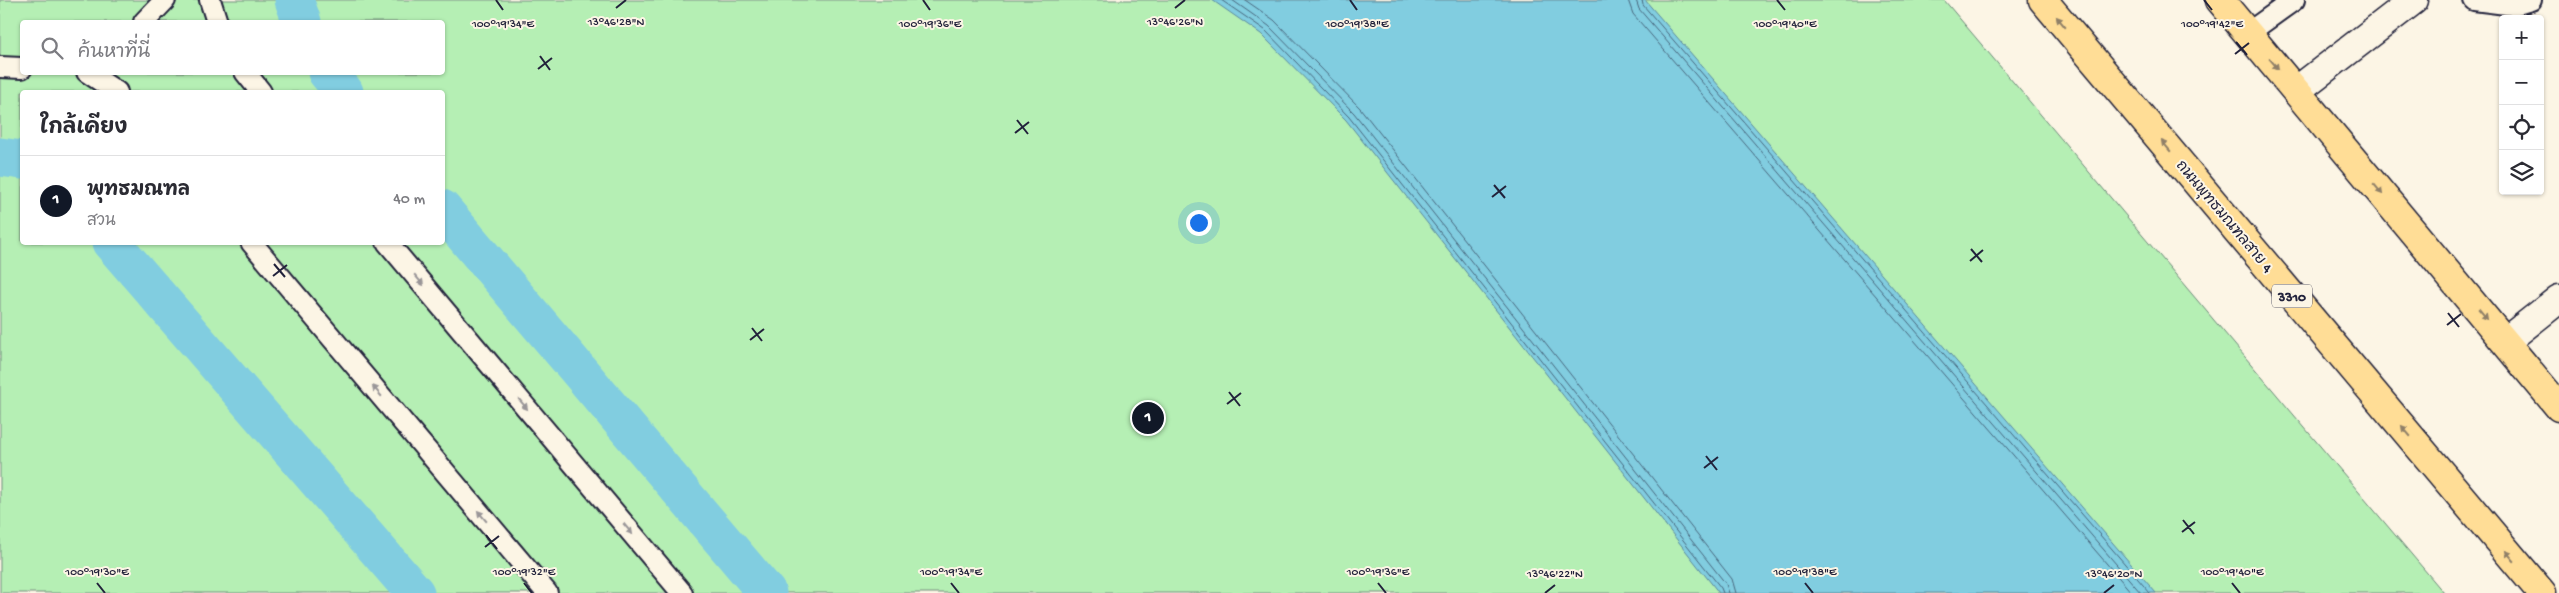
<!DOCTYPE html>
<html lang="th">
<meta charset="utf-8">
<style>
:root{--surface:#fff;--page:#f2f2f3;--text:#2b2b33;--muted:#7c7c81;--line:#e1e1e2;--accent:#111827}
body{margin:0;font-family:"Gochi Hand","Playpen Sans Thai",sans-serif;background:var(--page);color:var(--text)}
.controls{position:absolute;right:15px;top:15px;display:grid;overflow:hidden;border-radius:5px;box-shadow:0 1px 4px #0004}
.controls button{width:45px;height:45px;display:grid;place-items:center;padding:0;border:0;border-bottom:1px solid var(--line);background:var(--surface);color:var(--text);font:25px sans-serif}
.you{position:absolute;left:1198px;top:222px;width:18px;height:18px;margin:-12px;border:4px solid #fff;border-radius:50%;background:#1a73e8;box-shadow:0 0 0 8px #1a73e833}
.badge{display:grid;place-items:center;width:32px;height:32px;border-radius:50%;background:var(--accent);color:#fff;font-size:16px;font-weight:700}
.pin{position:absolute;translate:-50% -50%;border:2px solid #fff;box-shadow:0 1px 5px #0006}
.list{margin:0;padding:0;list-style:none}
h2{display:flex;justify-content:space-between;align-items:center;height:65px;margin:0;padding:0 20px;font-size:21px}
h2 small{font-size:16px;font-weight:400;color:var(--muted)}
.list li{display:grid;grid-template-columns:32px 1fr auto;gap:15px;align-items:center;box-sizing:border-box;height:90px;padding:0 20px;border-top:1px solid var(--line)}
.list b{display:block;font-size:19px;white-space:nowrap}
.list p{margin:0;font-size:16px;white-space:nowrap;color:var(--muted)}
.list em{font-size:16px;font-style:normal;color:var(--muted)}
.icon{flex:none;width:28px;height:28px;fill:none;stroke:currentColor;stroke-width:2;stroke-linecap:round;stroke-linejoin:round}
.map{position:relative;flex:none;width:2559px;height:593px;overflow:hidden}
.search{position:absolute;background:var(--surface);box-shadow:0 1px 4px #0004;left:20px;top:20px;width:425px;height:55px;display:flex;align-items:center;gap:12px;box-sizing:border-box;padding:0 18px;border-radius:5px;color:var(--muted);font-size:19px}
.panel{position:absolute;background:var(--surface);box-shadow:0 1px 4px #0004;left:20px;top:90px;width:425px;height:155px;border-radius:5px}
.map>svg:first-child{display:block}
.green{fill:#b5efb4;stroke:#6c8878;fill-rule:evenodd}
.water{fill:#81cde0;stroke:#5b899e}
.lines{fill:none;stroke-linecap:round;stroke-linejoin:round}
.shore{stroke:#48667d;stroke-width:1}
.canal{stroke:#81cde0;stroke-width:39}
.service-casing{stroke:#22223b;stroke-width:24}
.minor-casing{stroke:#22223b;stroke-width:31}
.primary-casing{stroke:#22223b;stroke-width:31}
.service{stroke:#fcf5e5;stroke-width:20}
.minor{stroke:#fcf5e5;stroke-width:28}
.primary{stroke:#ffdd96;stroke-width:28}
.oneway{fill:#908068}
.oneway2{fill:#9a9698}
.ticks{fill:none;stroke:#22223b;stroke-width:2}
.labels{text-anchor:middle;stroke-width:4;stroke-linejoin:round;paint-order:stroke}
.shield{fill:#fcf5e5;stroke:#63616e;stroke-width:1}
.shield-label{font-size:14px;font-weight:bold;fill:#22223b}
.street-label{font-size:15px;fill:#22223b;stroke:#fcf5e5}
.ticks-label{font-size:12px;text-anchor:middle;fill:#22223b;stroke:#fcf5e5;stroke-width:4;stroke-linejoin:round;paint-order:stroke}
</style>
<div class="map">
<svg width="2559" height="593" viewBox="0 0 2559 593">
<rect width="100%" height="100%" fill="#fcf5e5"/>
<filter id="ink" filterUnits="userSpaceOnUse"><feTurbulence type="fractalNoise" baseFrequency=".02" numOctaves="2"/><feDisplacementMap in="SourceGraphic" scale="10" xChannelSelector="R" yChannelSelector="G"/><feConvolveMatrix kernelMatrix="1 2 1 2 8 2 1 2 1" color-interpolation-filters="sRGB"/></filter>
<g filter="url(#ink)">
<path class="green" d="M 0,0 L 1944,0 L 2444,593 L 0,593 ZM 22,22 L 442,22 L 442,72 L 22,72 ZM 22,92 L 442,92 L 442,242 L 22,242 Z"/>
<path class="water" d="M 1212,0 L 1645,0 L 2156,593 L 1719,593 L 1346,120 L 1261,34 Z"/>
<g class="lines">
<path class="shore" d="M 1221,0 L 1265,30 L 1349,117 L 1721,588 L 1723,593
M 1232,0 L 1269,26 L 1354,113 L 1726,584 L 1729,593
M 1245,0 L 1274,20 L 1360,108 L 1732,579 L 1736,593
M 1628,0 L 1633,14 L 2132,593
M 1636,0 L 1639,9 L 2141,593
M 1642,0 L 1643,5 L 2150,593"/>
<path class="canal" d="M 294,0 L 302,22
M 327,72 L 344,92
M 0,157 L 22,160
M 442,209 L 767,593
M 111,242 L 415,593"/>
<defs>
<path id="service" d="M 210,0 L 217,22
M 2474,0 L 2514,5 L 2531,0
M 144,22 L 165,0
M 2248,33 L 2294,0
M 0,67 L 22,68
M 87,72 L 117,92
M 245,72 L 261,92
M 251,242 L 547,593
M 387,242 L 682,593"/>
<path id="minor" d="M 2296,91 L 2414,0
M 2506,341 L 2559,299"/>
<path id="primary" d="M 2043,0 L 2542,593
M 2220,0 L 2559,407"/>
</defs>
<use href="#service" class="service-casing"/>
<use href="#minor" class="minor-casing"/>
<use href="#primary" class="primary-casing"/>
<use href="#service" class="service"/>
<use href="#minor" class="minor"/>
<use href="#primary" class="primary"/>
</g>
<defs><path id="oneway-solid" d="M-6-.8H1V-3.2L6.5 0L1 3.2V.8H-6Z" transform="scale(1.25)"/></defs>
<g class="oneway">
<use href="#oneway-solid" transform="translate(2061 22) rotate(-130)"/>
<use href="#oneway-solid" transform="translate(2274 64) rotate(50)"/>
<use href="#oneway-solid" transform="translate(2166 146) rotate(-130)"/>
<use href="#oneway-solid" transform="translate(2378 189) rotate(50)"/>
<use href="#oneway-solid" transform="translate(2483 314) rotate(50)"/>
<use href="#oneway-solid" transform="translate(2406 431) rotate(-130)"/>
<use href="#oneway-solid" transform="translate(2510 556) rotate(-130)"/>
</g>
<g class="oneway2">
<use href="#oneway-solid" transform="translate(419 280) rotate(50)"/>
<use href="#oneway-solid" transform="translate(377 391) rotate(-130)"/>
<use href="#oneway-solid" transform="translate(523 404) rotate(50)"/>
<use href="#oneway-solid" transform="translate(482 516) rotate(-130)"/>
<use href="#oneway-solid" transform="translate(628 529) rotate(50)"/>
</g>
</g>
<path class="ticks" d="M 496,0 L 503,10M 923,0 L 930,10M 1350,0 L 1357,10M 1777,0 L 1785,10M 2204,0 L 2212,10M 616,8 L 626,0M 1175,8 L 1185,0M 2236,42 L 2247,55M 2235,54 L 2249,43M 540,56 L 550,70M 538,69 L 552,58M 1017,120 L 1028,134M 1015,133 L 1029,122M 1494,185 L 1505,198M 1492,197 L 1506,186M 1971,249 L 1982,262M 1970,261 L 1983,250M 274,264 L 285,277M 273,276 L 287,265M 2448,313 L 2459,327M 2447,325 L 2461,314M 752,328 L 762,341M 750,340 L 764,329M 1229,392 L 1240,406M 1227,404 L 1241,393M 1706,456 L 1717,470M 1704,468 L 1718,457M 2183,520 L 2194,534M 2182,532 L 2195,522M 486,535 L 497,549M 485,547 L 499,536M 97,583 L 105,593M 524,583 L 532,593M 951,583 L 959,593M 1378,583 L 1386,593M 1805,583 L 1813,593M 2232,583 L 2240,593M 1545,593 L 1555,585M 2104,593 L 2114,585"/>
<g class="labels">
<rect class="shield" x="2272" y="284.5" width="40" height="23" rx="4"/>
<g class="shield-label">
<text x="2292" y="301">3310</text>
</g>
<g class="street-label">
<text transform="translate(2225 216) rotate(50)" y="5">ถนนพุทธมณฑลสาย 4</text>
</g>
</g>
<g class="ticks-label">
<text x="616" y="25">13°46'28"N</text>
<text x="1175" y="25">13°46'26"N</text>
<text x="503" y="27">100°19'34"E</text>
<text x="930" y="27">100°19'36"E</text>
<text x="1357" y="27">100°19'38"E</text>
<text x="1785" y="27">100°19'40"E</text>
<text x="2212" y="27">100°19'42"E</text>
<text x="97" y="575">100°19'30"E</text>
<text x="524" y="575">100°19'32"E</text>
<text x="951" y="575">100°19'34"E</text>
<text x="1378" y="575">100°19'36"E</text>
<text x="1805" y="575">100°19'38"E</text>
<text x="2232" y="575">100°19'40"E</text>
<text x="1555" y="577">13°46'22"N</text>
<text x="2114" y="577">13°46'20"N</text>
</g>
</svg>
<div class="controls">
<button>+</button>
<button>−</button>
<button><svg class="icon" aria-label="locate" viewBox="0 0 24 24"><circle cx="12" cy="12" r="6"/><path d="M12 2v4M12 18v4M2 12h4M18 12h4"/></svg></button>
<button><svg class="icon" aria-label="layers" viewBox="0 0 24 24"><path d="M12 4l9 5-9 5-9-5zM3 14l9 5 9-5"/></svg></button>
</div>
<div class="you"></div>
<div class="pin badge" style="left:1148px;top:418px">1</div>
<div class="search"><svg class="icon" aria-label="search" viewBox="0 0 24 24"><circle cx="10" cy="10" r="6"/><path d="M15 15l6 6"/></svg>ค้นหาที่นี่</div>
<section class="panel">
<h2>ใกล้เคียง<small></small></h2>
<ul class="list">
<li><span class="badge">1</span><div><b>พุทธมณฑล</b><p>สวน</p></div><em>40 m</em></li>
</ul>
</section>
</div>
